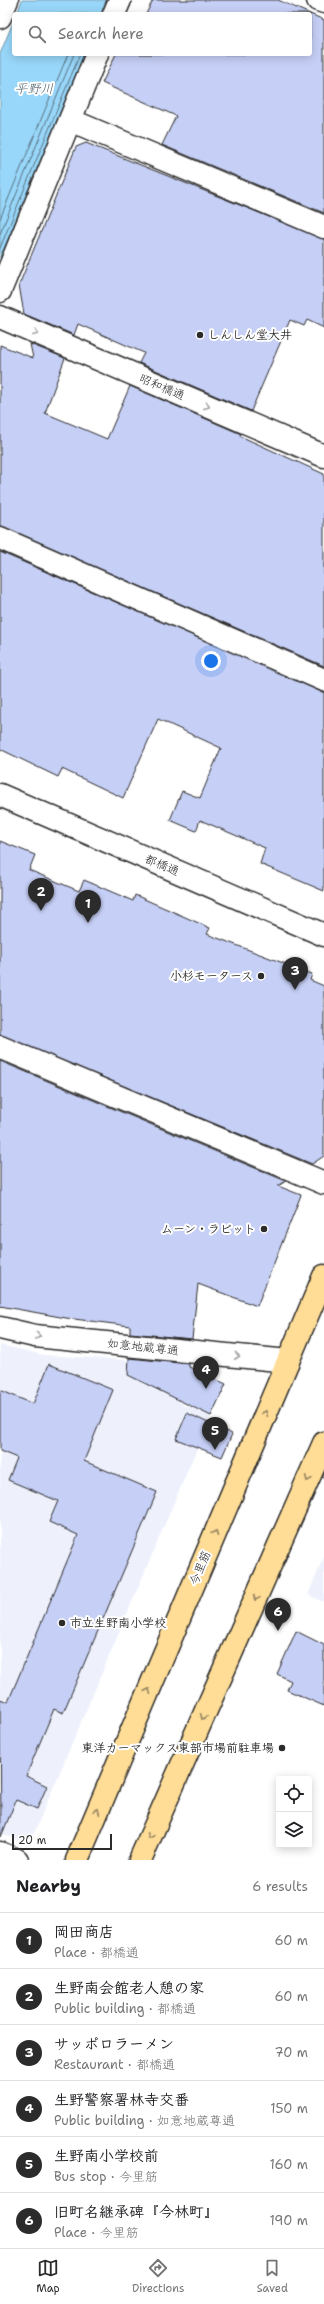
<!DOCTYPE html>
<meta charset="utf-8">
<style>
:root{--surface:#fff;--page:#f2f2f2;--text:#202124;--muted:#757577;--line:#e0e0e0;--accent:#2b2b2b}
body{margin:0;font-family:"Shantell Sans","Klee One",sans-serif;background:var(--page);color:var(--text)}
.controls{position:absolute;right:12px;bottom:12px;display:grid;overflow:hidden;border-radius:4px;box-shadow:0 2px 10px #0003}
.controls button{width:36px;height:36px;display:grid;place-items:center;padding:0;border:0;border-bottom:1px solid var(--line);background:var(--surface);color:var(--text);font:20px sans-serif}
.scale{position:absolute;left:12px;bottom:10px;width:100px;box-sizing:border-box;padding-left:4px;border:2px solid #2b2b2b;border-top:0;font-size:11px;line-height:14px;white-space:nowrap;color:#2b2b2b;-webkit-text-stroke:3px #fff;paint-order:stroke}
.you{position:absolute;left:211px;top:661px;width:14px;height:14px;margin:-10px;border:3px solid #fff;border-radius:50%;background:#1a73e8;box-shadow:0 0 0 6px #1a73e833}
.badge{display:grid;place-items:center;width:26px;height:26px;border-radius:50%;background:var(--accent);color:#fff;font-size:13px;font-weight:700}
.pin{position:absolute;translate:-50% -33px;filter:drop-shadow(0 1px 2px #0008)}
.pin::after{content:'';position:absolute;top:21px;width:14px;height:12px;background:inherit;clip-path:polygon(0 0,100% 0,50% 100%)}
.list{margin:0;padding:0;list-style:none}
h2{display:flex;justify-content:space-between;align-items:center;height:52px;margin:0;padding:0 16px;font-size:17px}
h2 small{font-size:13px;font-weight:400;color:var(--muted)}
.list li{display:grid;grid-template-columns:26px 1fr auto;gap:12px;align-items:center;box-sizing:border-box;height:56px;padding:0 16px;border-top:1px solid var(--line)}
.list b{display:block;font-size:15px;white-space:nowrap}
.list p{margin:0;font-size:13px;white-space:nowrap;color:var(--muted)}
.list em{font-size:13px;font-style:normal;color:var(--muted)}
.icon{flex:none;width:22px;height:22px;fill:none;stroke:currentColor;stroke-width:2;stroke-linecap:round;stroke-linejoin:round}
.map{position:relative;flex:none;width:324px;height:1860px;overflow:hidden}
.search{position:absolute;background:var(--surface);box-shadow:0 2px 10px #0003;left:12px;right:12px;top:12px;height:44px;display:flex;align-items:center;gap:10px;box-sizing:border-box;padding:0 14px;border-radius:4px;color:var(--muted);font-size:15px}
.sheet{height:388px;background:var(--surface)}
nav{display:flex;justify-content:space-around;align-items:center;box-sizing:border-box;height:56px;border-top:1px solid var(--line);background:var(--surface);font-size:11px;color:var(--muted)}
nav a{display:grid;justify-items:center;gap:2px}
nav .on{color:var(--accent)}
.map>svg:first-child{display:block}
.built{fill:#eef1fc}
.water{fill:#98d7fa;stroke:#6c92a7}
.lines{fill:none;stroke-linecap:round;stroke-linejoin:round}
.shore{stroke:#57707e;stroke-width:1}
.building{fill:#c6cff6;stroke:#2b2b2b}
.minor-casing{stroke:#2b2b2b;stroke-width:25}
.major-casing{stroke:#2b2b2b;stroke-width:25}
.minor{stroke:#fff;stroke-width:22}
.major{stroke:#ffdd96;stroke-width:22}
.oneway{stroke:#a0a0a0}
.oneway2{stroke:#958460}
.poi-dot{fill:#2b2b2b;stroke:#fff;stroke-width:1.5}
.labels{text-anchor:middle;stroke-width:4;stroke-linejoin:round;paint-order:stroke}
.poi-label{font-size:12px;font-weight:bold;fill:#2b2b2b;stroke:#fff;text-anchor:end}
.street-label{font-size:12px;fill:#2b2b2b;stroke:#fff}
.water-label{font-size:13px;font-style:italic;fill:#4c5f69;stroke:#fff}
</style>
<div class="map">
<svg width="324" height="1860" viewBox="0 0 324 1860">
<rect width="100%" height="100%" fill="#fff"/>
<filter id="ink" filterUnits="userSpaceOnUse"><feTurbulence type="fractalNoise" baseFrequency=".025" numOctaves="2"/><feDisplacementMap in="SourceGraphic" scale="8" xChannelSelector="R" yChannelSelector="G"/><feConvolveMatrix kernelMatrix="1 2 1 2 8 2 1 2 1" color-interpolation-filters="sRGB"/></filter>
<g filter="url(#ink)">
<path class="built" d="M 0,1345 L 44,1355 L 191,1364 L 182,1405 L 212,1413 L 29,1845 L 0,1833 Z
M 324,1556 L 324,1602 L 308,1595 Z"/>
<path class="water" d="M 22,0 L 106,0 L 101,14 L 17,14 Z
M 14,20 L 14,54 L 84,54 L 0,258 L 0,54 Z"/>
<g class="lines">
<path class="shore" d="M 0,219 L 68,54
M 0,234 L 74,54
M 0,248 L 80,54"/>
</g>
<path class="building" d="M 153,0 L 278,0 L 324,20 L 324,213 L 162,145 L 176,116 L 102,83 L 116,54 L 310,54 L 310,14 L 146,14 Z
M 86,143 L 324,239 L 324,328 L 307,320 L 304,326 L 290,320 L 251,411 L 139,363 L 144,353 L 78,324 L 74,335 L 24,314 L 19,285 L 76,147 Z
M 30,344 L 65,358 L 45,413 L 107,439 L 130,386 L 241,434 L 240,436 L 324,474 L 324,666 L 0,526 L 0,345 L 33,358 Z
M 0,552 L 324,692 L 324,891 L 260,864 L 265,848 L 200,820 L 196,831 L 170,820 L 182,791 L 200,798 L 221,748 L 158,719 L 123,798 L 62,769 L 58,777 L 0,749 Z
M 0,841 L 35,855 L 29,870 L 79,891 L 84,880 L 133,901 L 135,895 L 210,928 L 207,934 L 312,974 L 310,980 L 324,986 L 324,1156 L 312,1164 L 0,1035 Z
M 0,1061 L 286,1181 L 278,1186 L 301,1195 L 257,1306 L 198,1284 L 192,1339 L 130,1333 L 130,1326 L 66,1318 L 0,1306 Z
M 129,1358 L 189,1364 L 189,1367 L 226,1384 L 211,1416 L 128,1375 Z
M 49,1364 L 113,1390 L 84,1461 L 157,1492 L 63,1713 L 54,1709 L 26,1776 L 47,1786 L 37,1809 L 16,1800 L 1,1837 L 0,1699 L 8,1702 L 78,1535 L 49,1522 L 58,1501 L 8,1480 L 17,1458 L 0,1451 L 0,1390 L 33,1404 Z
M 187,1413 L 232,1434 L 222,1457 L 176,1439 Z
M 296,1631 L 324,1645 L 324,1706 L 287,1690 L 291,1681 L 277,1674 Z"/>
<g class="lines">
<defs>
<path id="minor" d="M 318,0 L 324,2
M 114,14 L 120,0
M 0,17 L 7,0
M 70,120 L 324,227
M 0,291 L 97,54
M 0,317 L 324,456
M 0,538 L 324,680
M 0,795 L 324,935
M 0,1047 L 324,1183
M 0,1328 L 35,1336 L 288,1361
M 0,1853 L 17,1860"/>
<path id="major" d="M 77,1860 L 324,1276
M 140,1860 L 324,1443"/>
</defs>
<use href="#minor" class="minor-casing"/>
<use href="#major" class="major-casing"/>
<use href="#minor" class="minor"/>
<use href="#major" class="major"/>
</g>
<defs><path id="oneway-chevron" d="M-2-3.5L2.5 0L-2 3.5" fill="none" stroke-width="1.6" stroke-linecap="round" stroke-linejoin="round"/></defs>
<g class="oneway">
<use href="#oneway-chevron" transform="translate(36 333) rotate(23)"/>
<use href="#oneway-chevron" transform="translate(207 406) rotate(23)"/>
<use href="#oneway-chevron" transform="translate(38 1336) rotate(8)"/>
<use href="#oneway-chevron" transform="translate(237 1356) rotate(6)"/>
</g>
<g class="oneway2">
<use href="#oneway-chevron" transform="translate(265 1413) rotate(-67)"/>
<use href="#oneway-chevron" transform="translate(308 1479) rotate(114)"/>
<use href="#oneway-chevron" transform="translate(215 1533) rotate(-67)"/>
<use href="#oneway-chevron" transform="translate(256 1598) rotate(114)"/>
<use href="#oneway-chevron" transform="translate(148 1691) rotate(-67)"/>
<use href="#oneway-chevron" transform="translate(203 1717) rotate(114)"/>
<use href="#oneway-chevron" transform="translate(97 1811) rotate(-67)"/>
<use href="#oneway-chevron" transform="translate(150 1836) rotate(114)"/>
</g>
</g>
<g class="poi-dot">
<circle cx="200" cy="335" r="4"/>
<circle cx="261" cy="976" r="4"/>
<circle cx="264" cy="1229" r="4"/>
<circle cx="62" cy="1623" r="4"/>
<circle cx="282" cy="1748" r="4"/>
</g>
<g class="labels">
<g class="poi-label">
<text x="208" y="339" text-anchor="start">しんしん堂大井</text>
<text x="253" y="980">小杉モータース</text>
<text x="256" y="1233">ムーン・ラビット</text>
<text x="70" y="1627" text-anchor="start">市立生野南小学校</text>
<text x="274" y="1752">東洋カーマックス東部市場前駐車場</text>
</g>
<g class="street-label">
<text transform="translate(162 387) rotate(23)" y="4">昭和橋通</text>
<text transform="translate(162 865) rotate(23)" y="4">都橋通</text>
<text transform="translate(143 1347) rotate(6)" y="4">如意地蔵尊通</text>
<text transform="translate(200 1568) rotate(-67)" y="4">今里筋</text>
</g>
<g class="water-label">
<text x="34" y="93">平野川</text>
</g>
</g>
</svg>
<div class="controls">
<button><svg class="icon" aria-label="locate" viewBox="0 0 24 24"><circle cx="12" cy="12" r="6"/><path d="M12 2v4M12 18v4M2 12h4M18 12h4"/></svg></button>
<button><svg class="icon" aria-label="layers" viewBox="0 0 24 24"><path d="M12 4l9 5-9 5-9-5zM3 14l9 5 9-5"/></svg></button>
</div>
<div class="scale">20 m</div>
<div class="you"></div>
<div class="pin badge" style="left:88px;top:923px">1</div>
<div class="pin badge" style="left:41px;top:911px">2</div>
<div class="pin badge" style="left:295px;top:990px">3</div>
<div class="pin badge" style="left:206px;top:1389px">4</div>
<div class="pin badge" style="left:215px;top:1450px">5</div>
<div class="pin badge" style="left:278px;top:1631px">6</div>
<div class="search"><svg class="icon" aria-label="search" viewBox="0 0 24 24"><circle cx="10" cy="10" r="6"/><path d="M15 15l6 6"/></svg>Search here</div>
</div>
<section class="sheet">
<h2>Nearby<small>6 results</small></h2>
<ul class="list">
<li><span class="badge">1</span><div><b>岡田商店</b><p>Place · 都橋通</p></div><em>60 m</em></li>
<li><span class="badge">2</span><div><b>生野南会館老人憩の家</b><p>Public building · 都橋通</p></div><em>60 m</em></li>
<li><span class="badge">3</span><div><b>サッポロラーメン</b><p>Restaurant · 都橋通</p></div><em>70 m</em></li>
<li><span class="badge">4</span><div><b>生野警察署林寺交番</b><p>Public building · 如意地蔵尊通</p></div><em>150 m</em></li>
<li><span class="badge">5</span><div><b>生野南小学校前</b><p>Bus stop · 今里筋</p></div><em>160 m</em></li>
<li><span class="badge">6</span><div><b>旧町名継承碑『今林町』</b><p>Place · 今里筋</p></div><em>190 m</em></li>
</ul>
</section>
<nav>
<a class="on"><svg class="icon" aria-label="map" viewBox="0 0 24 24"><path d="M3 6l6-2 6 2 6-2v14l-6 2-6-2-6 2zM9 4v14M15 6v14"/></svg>Map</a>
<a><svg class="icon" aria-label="directions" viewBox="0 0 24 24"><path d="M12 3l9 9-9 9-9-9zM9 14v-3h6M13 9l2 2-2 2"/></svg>Directions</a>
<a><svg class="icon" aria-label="saved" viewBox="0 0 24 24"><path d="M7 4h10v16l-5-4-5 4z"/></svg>Saved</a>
</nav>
